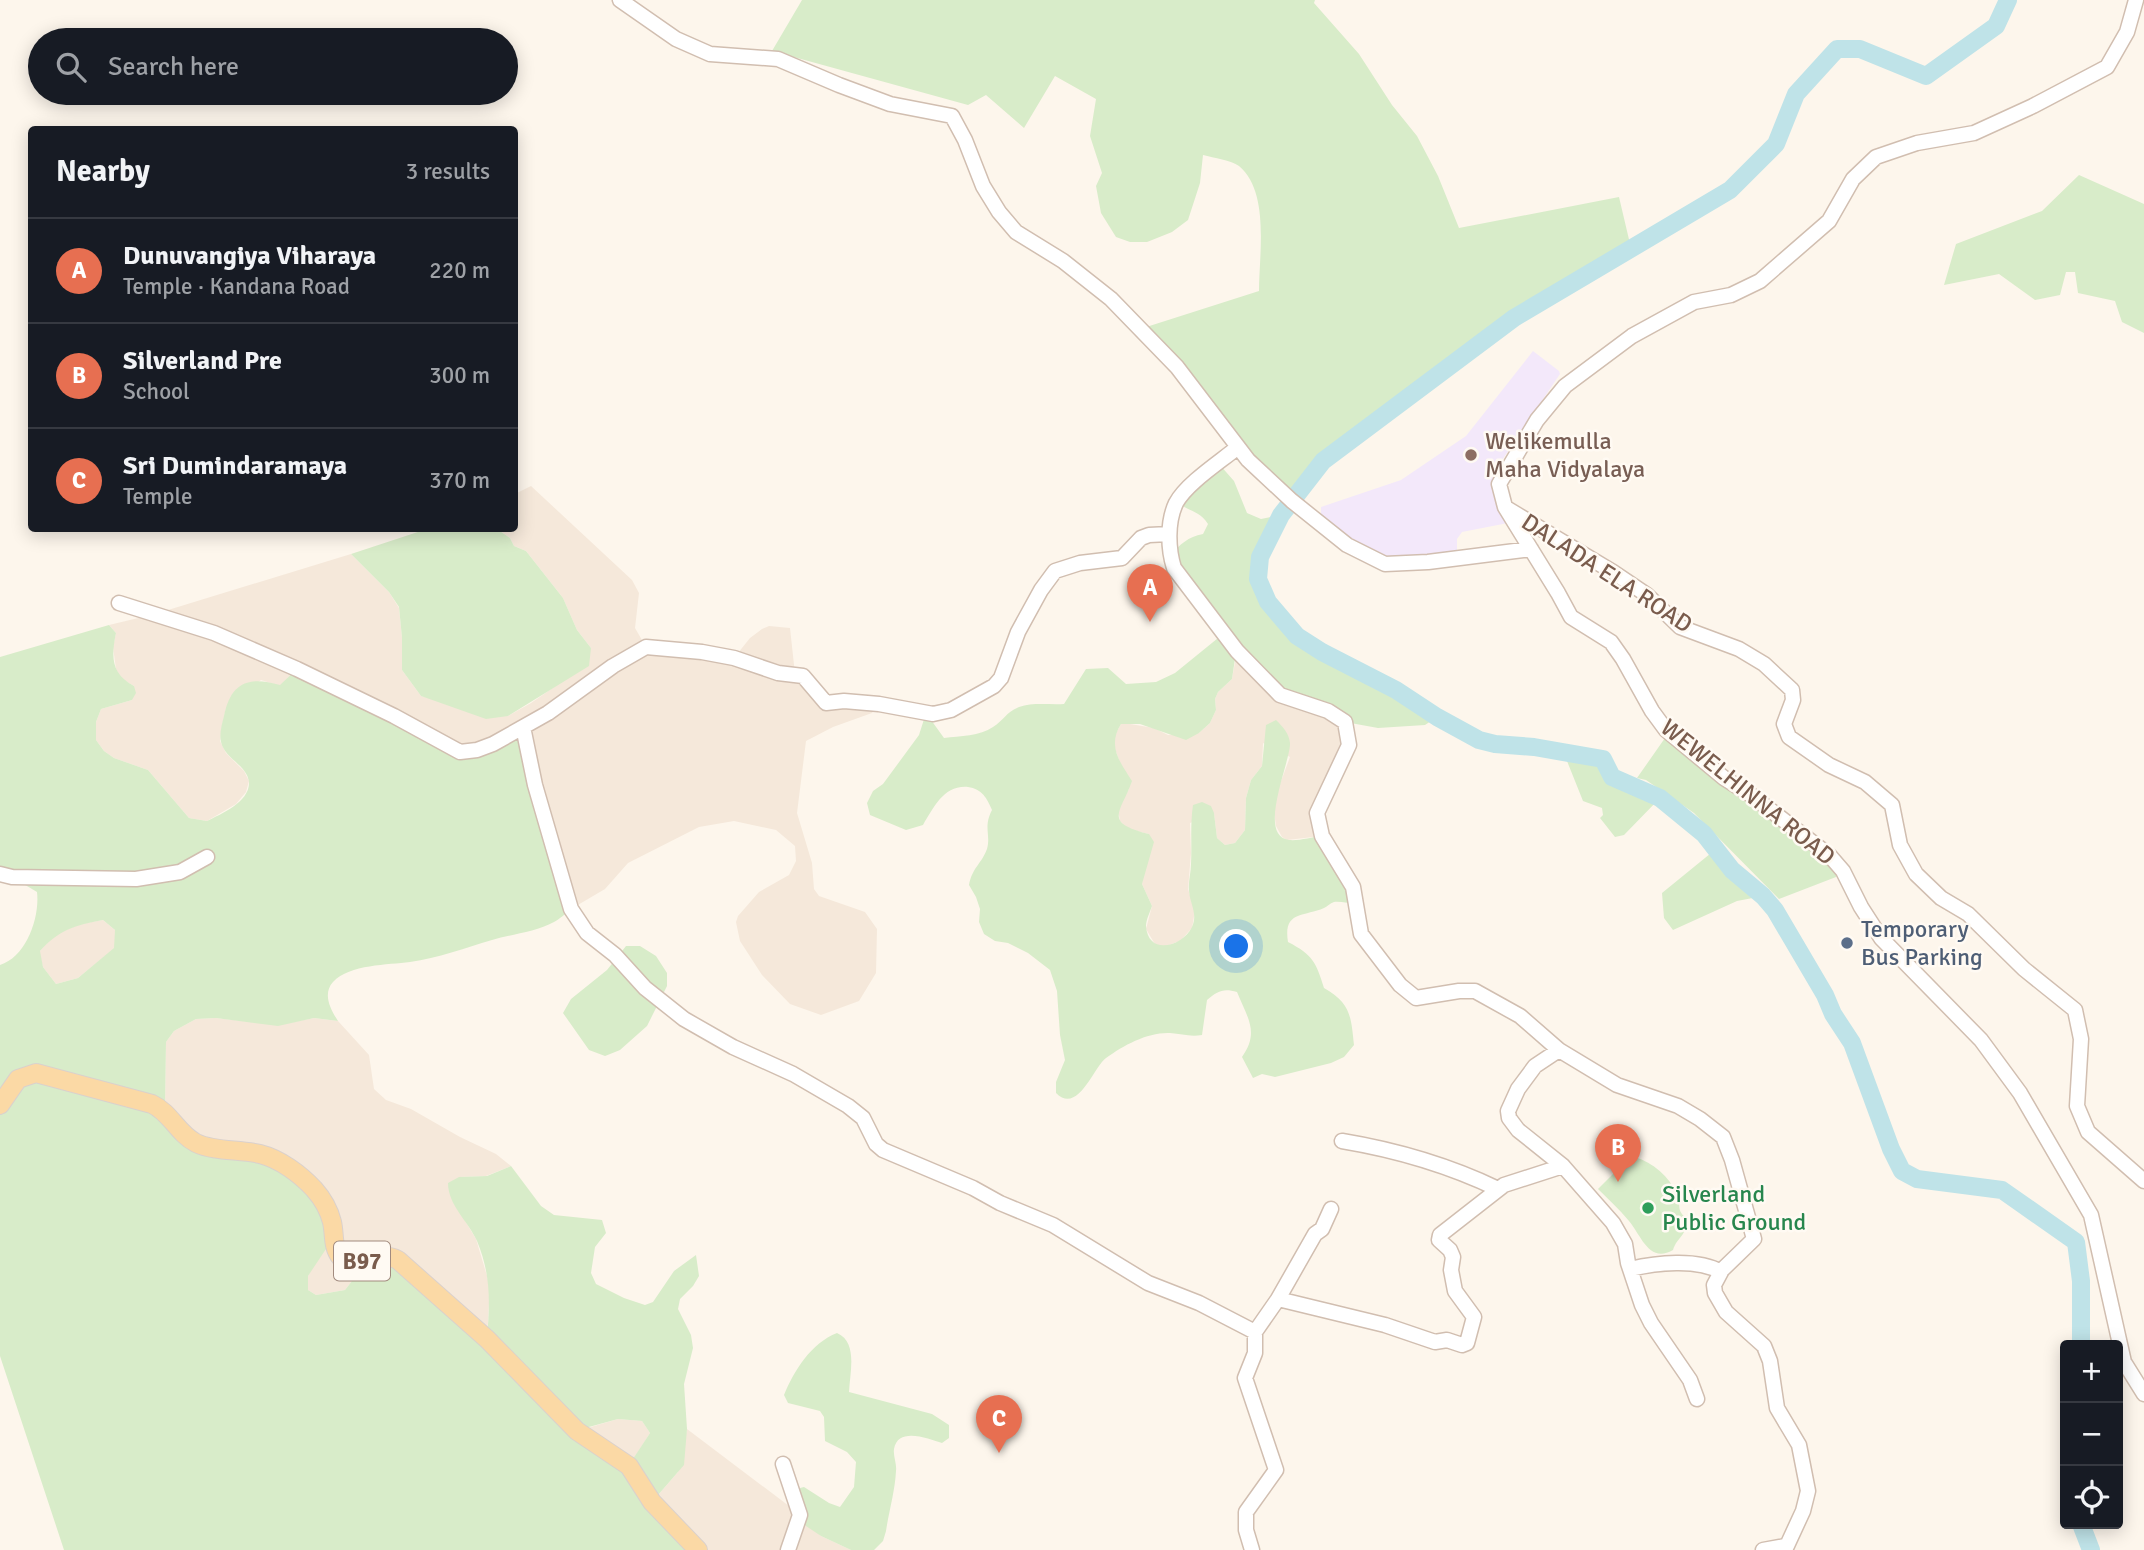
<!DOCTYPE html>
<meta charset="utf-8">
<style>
:root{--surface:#171b24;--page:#20242c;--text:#f1f3f6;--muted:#9ea1a6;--line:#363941;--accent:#e76f51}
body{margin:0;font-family:Signika,sans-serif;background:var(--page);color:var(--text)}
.controls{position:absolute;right:21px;bottom:21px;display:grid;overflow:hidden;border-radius:7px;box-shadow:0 4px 18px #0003}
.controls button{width:63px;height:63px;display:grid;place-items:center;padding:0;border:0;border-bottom:2px solid var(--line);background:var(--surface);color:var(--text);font:35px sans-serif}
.you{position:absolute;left:1237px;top:947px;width:24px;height:24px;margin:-18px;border:5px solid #fff;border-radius:50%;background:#1a73e8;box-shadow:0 0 0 10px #1a73e833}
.badge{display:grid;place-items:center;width:46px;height:46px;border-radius:50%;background:var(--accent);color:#fff;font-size:23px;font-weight:700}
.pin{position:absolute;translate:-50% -58px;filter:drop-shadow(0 2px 4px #0008)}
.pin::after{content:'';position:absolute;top:37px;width:24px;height:21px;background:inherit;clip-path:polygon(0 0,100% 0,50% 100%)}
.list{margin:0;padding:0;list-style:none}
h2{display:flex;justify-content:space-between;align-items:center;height:91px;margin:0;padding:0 28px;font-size:30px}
h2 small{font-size:23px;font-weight:400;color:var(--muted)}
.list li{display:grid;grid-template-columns:46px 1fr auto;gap:21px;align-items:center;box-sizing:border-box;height:105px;padding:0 28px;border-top:2px solid var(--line)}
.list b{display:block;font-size:26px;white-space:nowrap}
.list p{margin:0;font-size:23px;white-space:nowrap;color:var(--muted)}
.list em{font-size:23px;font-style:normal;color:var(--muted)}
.icon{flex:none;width:38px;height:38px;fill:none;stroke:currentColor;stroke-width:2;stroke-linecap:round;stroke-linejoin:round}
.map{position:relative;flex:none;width:2144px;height:1550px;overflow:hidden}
.search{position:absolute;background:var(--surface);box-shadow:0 4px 18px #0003;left:28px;top:28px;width:490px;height:77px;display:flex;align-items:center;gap:18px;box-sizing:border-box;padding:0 24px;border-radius:38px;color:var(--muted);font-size:26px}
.panel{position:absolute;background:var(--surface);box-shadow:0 4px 18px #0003;left:28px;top:126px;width:490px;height:406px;border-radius:7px}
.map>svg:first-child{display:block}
.residential{fill:#f5e8da}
.education{fill:#f3e8fa}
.green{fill:#d8ecc9;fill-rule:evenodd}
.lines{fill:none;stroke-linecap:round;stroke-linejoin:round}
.river{stroke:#bfe3e8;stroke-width:18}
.minor-casing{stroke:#d1beb0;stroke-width:17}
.major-casing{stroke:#dad1cd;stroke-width:20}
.minor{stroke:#fff;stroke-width:14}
.major{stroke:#fbd9a5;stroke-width:18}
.education-dot{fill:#8d6e63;stroke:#fffaf3;stroke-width:2.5}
.service-dot{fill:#5c6f8a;stroke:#fffaf3;stroke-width:2.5}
.leisure-dot{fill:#2e9e5b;stroke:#fffaf3;stroke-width:2.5}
.labels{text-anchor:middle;stroke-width:5;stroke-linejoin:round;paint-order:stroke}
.shield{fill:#fffaf3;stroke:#a28b7f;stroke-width:2}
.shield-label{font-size:23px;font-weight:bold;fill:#7a5c4d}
.education-label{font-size:24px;fill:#785e54;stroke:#fffaf3;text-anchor:start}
.street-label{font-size:24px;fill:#7a5c4d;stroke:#fffaf3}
.service-label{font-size:24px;fill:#4e5e75;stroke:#fffaf3;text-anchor:start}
.leisure-label{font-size:24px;fill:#27864d;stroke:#fffaf3;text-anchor:start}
</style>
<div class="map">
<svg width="2144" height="1550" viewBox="0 0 2144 1550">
<rect width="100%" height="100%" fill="#fdf6ec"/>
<path class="residential" d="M 531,486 L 632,580 L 639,593 L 635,628 L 646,647 L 734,658 L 750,638 L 762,629 L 769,626 L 790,628 L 795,674 L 817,694 L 879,704 L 872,713 L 833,727 L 806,741 L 797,813 L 812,863 L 814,889 L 819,896 L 865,912 L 877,929 L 876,973 L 859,1001 L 821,1015 L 790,1004 L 762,975 L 740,941 L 736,922 L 738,916 L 759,892 L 789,875 L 796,861 L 795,846 L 776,830 L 734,821 L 699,827 L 628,863 L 605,889 L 571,909 L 477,750 L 261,680 L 226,708 L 222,726 L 220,741 L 226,753 L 244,771 L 249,781 L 246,792 L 236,804 L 207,821 L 189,818 L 148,770 L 114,758 L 104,751 L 96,740 L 96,722 L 101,709 L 132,700 L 134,686 L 120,678 L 116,669 L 113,647 L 116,633 L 109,625 L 155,614 L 351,554 L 389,592 L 399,608 L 402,638 L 402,670 L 421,696 L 508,716 L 531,703 L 557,685 L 591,648 L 577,630 L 563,598 L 526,551 L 514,546 L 510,538 L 497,529 L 514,528 L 515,494 Z
M 1237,651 L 1328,711 L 1348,734 L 1317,813 L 1322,836 L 1287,840 L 1282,837 L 1276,826 L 1274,812 L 1277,792 L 1290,757 L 1263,743 L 1262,766 L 1251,780 L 1246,798 L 1245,830 L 1235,843 L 1225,845 L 1217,838 L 1214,813 L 1190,823 L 1191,853 L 1188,889 L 1195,911 L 1192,928 L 1180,941 L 1166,946 L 1156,946 L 1146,929 L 1152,906 L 1142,884 L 1149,834 L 1127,829 L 1120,821 L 1118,809 L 1129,789 L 1113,743 L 1116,733 L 1121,724 L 1130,724 L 1154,728 L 1168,735 L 1199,733 L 1210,723 L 1216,710 L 1215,699 L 1218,692 L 1232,679 Z
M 103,920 L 115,930 L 115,948 L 78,978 L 56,984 L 43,967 L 39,952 L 54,935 L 80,924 Z
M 216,1018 L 278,1025 L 314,1018 L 338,1021 L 369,1055 L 374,1089 L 386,1100 L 411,1109 L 460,1137 L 496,1154 L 511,1166 L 486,1176 L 460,1177 L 464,1219 L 476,1239 L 490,1286 L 487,1339 L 369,1260 L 345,1290 L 316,1295 L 308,1290 L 308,1276 L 314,1264 L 165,1110 L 166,1042 L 174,1031 L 196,1019 Z
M 618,1419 L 642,1421 L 650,1433 L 629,1466 L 577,1431 Z
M 687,1429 L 789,1506 L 821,1536 L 851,1550 L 698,1550 L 652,1502 L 678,1472 Z"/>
<path class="education" d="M 1533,351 L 1559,371 L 1560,374 L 1492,475 L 1508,523 L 1462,532 L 1457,539 L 1457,554 L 1380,559 L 1321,521 L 1321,507 L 1401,480 L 1466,436 Z"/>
<path class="green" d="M 802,0 L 1315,0 L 1314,3 L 1359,54 L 1392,105 L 1417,136 L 1438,176 L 1459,228 L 1619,197 L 1631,248 L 1514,318 L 1323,461 L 1292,501 L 1140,329 L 1259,291 C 1259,254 1270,192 1239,166 C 1231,160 1214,158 1203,155 L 1200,183 L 1188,220 L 1172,232 L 1147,242 L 1130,242 L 1116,237 L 1101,213 L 1096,186 L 1102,173 L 1090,136 L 1096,99 L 1055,76 L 1024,128 L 986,95 L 968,105 L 772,51 Z
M 2079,175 L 2144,204 L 2144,333 L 2122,322 L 2115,301 L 2078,293 L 2075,272 L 2066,272 L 2060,295 L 2035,300 L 1999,274 L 1944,285 L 1956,244 L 2042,211 Z
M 1219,464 L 1234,481 L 1247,513 L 1261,519 L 1281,515 L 1260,557 L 1258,579 L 1268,602 L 1297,636 L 1322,652 L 1396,690 L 1437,717 L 1425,725 L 1378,728 L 1345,722 L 1280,695 L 1236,652 L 1232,679 L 1218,692 L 1215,699 L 1216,710 L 1210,723 L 1199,733 L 1186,740 L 1140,724 L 1121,724 C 1107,746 1120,762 1132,781 C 1121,813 1102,822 1149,834 L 1154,842 L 1142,884 L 1152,906 C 1150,912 1146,920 1146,926 C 1148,956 1182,947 1192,927 C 1198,914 1190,904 1189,891 C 1188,882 1191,873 1191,864 C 1192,844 1190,825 1193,805 L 1202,802 L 1211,806 L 1214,813 L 1217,838 L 1225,845 L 1235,843 L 1245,830 L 1246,798 L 1251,780 L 1262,766 L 1266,725 L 1276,720 C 1283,727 1289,733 1290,743 C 1291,761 1256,836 1289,840 C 1299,841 1312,837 1322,836 L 1357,904 C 1350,904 1340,901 1334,902 C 1330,903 1327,907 1324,908 C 1303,917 1283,911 1288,942 C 1313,955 1316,962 1324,988 C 1351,1003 1351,1017 1354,1045 L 1344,1057 L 1331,1063 L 1275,1077 L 1262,1074 L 1253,1078 L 1242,1057 C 1260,1032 1247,1017 1237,992 C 1223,988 1218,991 1207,1000 L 1202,1035 C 1190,1037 1182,1034 1170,1033 C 1148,1032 1124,1045 1106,1058 C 1093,1068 1078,1115 1056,1093 L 1056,1082 L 1065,1060 L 1060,1035 L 1057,991 L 1050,970 L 1028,953 L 1008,943 L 995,941 L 984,934 L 979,922 L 980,909 L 976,897 L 969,885 C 972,868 982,863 987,849 C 991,835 983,827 992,810 C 987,798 982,789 968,787 C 944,785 934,807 923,825 L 906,830 L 870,815 L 867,803 L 873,791 L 883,784 L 919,735 L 926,713 L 944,738 C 960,736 980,736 993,727 C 1004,720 1006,712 1019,707 C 1033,702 1049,705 1064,704 L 1086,669 L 1108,668 L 1126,684 L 1156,682 L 1175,673 L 1223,634 L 1170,556 C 1180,544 1188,537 1203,534 L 1208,524 C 1199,510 1189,512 1177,502 Z
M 427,529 L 497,529 L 510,538 L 514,546 L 526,551 L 563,598 L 577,630 L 591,648 L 589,666 L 508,716 L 486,719 L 421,696 L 402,670 L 402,638 L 399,607 L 389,592 L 351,554 Z
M 109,625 L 116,633 C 111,657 111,674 134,686 L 136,693 L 132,700 L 101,709 L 96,722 L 96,740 L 104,751 L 114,758 L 148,770 L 189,818 L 207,821 C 221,814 250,802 249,782 C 247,765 225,759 221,742 C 219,734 222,724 224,716 C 231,682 249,676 280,685 L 297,669 L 460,752 L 523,727 L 571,909 C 566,913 560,919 554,922 C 536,932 512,934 492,940 C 465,948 438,958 410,962 C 388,965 350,964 333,982 C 322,994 331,1010 338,1021 L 314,1018 L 278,1026 L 216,1018 L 196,1019 L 174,1031 L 166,1042 L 165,1110 L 182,1132 L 261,1155 L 315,1190 L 334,1237 L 308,1276 L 308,1290 L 316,1295 L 345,1290 L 369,1259 L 381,1255 L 487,1338 C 490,1302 491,1275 477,1241 C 468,1221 448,1205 448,1183 L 459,1177 L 487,1176 L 511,1166 L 541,1206 L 554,1215 L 602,1220 L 606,1233 L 595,1247 L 591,1273 L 596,1284 L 624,1298 L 645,1305 L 653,1302 L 674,1271 L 696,1255 L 699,1276 L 693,1286 L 680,1299 L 678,1309 L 691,1335 L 693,1348 L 684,1384 L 687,1429 L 684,1465 L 652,1502 L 700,1550 L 64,1550 L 0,1356 L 0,965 C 26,957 40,918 37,892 L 12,877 L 0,874 L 0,657 ZM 103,920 L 115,930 L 114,948 L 78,978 L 56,984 L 43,967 L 40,951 C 59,930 75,925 103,920 ZM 618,1419 L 642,1421 L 650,1433 L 629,1465 L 578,1430 Z
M 1665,738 L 1762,806 L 1800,843 L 1834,867 L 1838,873 L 1836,877 L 1779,899 L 1694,813 L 1646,780 L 1637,778 Z
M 1563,751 L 1603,759 L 1612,777 L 1660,798 L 1624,835 L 1615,837 L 1600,818 L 1603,815 L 1602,808 L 1583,801 Z
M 1716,849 L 1732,870 L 1763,896 L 1737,901 L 1673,930 L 1664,918 L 1662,893 Z
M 626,946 L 640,946 L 656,956 L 667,973 L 667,986 L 647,1026 L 620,1050 L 605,1056 L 589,1050 L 563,1013 L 571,999 L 607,970 Z
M 1635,1157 C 1653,1163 1669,1176 1677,1194 C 1682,1206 1675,1209 1687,1219 C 1687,1236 1677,1237 1673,1250 C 1649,1264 1641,1235 1629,1221 C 1619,1209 1608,1199 1598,1189 L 1627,1160 Z
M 837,1333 C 858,1342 850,1372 849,1392 L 932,1414 L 949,1425 L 949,1438 L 942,1443 C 929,1439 898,1426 894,1449 C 893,1456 897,1464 896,1471 C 895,1491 889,1511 886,1531 L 883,1541 L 874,1550 L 851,1550 L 821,1536 L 806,1526 L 789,1506 L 792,1490 L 804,1487 L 829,1503 L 840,1507 L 854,1487 L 856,1462 L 847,1452 L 825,1441 L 824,1417 L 820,1411 L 788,1403 L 784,1395 C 794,1371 811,1343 837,1333 Z"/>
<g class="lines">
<path class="river" d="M 2008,0 L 1996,26 L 1926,76 L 1860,49 L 1837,49 L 1796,94 L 1776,144 L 1730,190 L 1514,318 L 1323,461 L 1281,515 L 1260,557 L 1258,579 L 1268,602 L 1297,636 L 1322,652 L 1396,690 L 1437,717 L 1479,740 L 1495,744 L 1534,747 L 1603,759 L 1612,777 L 1660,798 L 1704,834 L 1732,870 L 1763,896 L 1775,910 L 1825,995 L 1833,1014 L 1852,1043 L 1891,1149 L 1902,1171 L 1917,1179 L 2002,1190 L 2076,1242 L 2081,1281 L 2081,1345
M 2081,1524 L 2091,1550"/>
<defs>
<path id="minor" d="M 620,0 L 676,39 L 710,54 L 778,59 L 839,85 L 890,104 L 952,116 L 965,140 L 983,186 L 999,212 L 1016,232 L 1063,261 L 1111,299 L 1177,367 L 1248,460 L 1292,501 L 1347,545 L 1385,564 L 1428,562 L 1531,549
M 2136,0 L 2127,32 L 2107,67 L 2033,106 L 1974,133 L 1917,143 L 1876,157 L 1853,179 L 1829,221 L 1760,281 L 1731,295 L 1694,302 L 1632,336 L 1565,386 L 1537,420 L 1499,484 L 1505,507 L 1558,593 L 1571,617 L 1611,642 L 1623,659 L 1652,711 L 1666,730 L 1724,778 L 1751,795 L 1830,856 L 1843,871 L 1861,907 L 1881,938 L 1981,1040 L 2020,1093 L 2091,1215 L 2124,1362 L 2144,1394
M 1238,447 C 1220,462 1187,483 1176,503 C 1167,522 1168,549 1174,568 L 1237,651 L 1280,695 L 1328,711 L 1345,722 L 1349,745 L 1317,813 L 1322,836 L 1353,887 L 1361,934 L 1400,985 L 1416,998 L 1459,991 L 1475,991 L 1520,1016 L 1559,1050 L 1617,1085 L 1678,1106 L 1700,1119 L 1723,1137 L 1732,1160 L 1754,1239 L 1722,1270 L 1714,1285 L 1715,1293 L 1726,1312 L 1764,1346 L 1770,1361 L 1777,1408 L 1799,1445 L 1808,1491 L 1803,1511 L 1785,1550
M 1508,509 L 1613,572 L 1647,595 L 1680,627 L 1739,649 L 1764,664 L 1792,690 L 1793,700 L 1784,724 L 1789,737 L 1829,765 L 1865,782 L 1892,805 L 1900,845 L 1916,874 L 1941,898 L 1968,914 L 2024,969 L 2075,1010 L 2081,1039 L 2077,1106 L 2088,1132 L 2144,1181
M 119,603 L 214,633 L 297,669 L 394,716 L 460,752 L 477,750 L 493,744 L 548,713 L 613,666 L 646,647 L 702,652 L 734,658 L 778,673 L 803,676 L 826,703 L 844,701 L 879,704 L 933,714 L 951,710 L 994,686 L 1001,678 L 1018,632 L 1041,590 L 1055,571 L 1080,563 L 1122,558 L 1141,538 L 1149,535 L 1169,534
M 523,727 L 535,785 L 571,909 L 587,933 L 615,955 L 645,988 L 684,1019 L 733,1047 L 793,1074 L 848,1106 L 863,1118 L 876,1144 L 883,1150 L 973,1188 L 1000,1203 L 1053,1225 L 1148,1283 L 1199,1303 L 1255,1332
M 0,874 L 12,877 L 136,879 L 180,872 L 207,857
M 1559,1050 L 1535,1066 L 1518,1089 L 1508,1111 L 1509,1118 L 1518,1130 L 1563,1166 L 1613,1223 L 1625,1244 L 1628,1263 L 1642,1305 L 1651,1323 L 1690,1380 L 1697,1399
M 1342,1141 C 1396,1150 1448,1165 1498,1189
M 1630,1269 C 1656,1263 1697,1258 1721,1272
M 1278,1299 L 1385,1325 L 1435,1342 L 1447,1340 L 1462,1345 L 1467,1343 L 1474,1317 L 1455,1291 L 1451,1270 L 1453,1257 L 1450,1250 L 1439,1240 L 1440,1235 L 1504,1185 L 1563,1166
M 783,1464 L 800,1515 L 788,1550
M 1252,1550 L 1246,1530 L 1246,1512 L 1276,1470 L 1245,1378 L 1255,1353 L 1255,1332 L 1278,1299 L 1315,1234 L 1322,1229 L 1331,1209
M 1763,1550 L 1785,1546"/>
<path id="major" d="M 0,1105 L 18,1079 L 36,1073 L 152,1104 C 171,1113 177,1133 196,1143 C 215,1152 239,1149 260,1154 C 280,1159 300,1174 314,1189 C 322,1198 329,1210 332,1222 C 335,1235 332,1247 341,1258 C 362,1269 377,1249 398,1260 L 487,1339 L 577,1431 L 629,1466 L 652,1502 L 698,1550"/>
</defs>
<use href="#minor" class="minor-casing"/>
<use href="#major" class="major-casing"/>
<use href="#minor" class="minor"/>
<use href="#major" class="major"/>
</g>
<circle class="education-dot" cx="1471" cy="455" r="7"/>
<circle class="service-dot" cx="1847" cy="943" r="7"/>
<circle class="leisure-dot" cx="1648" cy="1208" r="7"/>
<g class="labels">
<rect class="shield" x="334" y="1241.5" width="56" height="39" rx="5"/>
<g class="shield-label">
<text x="362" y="1269">B97</text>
</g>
<g class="education-label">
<text x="1485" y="449">Welikemulla<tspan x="1485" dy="28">Maha Vidyalaya</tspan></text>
</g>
<g class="street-label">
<text transform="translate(1607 573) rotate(33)" y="8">DALADA ELA ROAD</text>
<text transform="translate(1748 792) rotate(39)" y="8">WEWELHINNA ROAD</text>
</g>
<g class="service-label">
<text x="1861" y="937">Temporary<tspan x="1861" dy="28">Bus Parking</tspan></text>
</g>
<g class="leisure-label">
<text x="1662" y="1202">Silverland<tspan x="1662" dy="28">Public Ground</tspan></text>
</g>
</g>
</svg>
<div class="controls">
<button>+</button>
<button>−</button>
<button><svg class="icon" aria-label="locate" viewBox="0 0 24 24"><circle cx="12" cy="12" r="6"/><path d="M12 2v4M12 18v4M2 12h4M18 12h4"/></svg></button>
</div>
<div class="you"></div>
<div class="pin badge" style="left:1150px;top:622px">A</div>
<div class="pin badge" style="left:1618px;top:1182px">B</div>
<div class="pin badge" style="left:999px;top:1453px">C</div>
<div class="search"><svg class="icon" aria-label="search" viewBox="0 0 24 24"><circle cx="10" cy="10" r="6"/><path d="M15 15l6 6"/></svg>Search here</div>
<section class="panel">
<h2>Nearby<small>3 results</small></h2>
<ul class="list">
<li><span class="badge">A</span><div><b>Dunuvangiya Viharaya</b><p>Temple · Kandana Road</p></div><em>220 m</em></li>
<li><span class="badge">B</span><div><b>Silverland Pre</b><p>School</p></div><em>300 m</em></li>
<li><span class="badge">C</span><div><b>Sri Dumindaramaya</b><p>Temple</p></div><em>370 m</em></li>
</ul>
</section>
</div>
